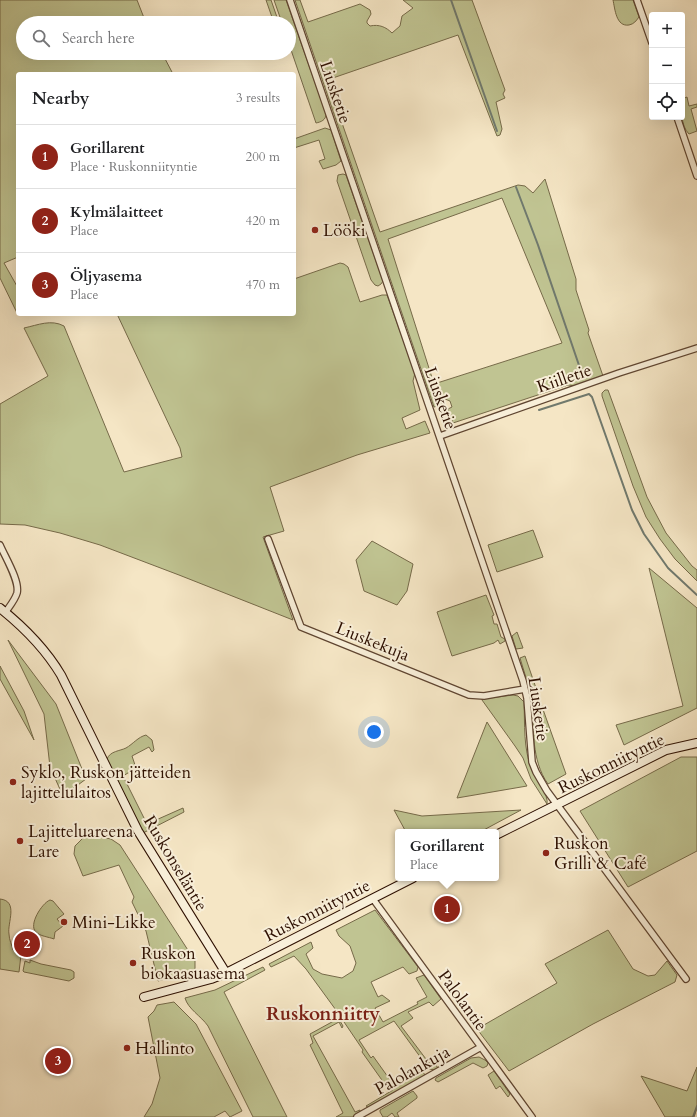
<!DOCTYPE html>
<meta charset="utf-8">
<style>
:root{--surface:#fff;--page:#f6f6f6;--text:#202124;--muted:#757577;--line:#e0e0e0;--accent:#8f2418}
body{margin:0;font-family:Cardo,serif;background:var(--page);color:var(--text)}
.controls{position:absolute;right:12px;top:12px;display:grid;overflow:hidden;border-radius:4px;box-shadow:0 4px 16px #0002}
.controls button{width:36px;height:36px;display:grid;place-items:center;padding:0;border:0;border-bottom:1px solid var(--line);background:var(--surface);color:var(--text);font:20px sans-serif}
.you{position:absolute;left:374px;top:732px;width:14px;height:14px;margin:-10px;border:3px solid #fff;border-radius:50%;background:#1a73e8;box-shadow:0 0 0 6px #1a73e833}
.badge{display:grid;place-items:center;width:26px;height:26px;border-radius:50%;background:var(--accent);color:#fff;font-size:13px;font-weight:700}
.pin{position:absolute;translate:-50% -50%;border:2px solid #fff;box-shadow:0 1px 4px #0006}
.popup{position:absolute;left:395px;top:829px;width:104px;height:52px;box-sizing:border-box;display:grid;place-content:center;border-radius:4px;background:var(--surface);filter:drop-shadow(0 1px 3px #0005);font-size:13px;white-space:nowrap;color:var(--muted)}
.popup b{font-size:15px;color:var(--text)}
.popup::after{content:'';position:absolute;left:50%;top:100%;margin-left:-8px;border:8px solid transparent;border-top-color:var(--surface)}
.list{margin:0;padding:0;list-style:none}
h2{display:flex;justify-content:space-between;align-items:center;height:52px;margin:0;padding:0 16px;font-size:17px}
h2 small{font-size:13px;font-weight:400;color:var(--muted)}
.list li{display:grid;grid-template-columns:26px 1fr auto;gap:12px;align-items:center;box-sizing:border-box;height:64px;padding:0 16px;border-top:1px solid var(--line)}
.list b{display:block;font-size:15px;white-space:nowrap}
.list p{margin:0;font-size:13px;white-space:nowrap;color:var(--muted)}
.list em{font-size:13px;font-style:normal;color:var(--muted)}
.icon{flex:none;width:22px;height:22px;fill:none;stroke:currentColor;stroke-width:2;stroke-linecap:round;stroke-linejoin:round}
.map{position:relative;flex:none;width:697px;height:1117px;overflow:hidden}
.search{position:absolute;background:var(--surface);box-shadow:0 4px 16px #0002;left:16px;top:16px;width:280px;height:44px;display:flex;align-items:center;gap:10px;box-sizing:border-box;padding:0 14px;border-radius:22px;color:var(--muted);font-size:15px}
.panel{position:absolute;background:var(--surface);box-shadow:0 4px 16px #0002;left:16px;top:72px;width:280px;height:244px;border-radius:4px}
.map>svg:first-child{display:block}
.green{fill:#c0c492;stroke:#766a49;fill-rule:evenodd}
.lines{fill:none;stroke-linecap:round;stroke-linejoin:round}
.stream{stroke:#70796d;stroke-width:2}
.street-casing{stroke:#5f4531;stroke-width:8}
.secondary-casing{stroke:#2d0f00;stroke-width:10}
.street{stroke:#f8efd9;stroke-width:5.5}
.secondary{stroke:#f8efd9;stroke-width:8}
.poi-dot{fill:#8f2418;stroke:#f8efd9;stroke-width:1.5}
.labels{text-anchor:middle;stroke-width:4;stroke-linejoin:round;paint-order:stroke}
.street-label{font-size:17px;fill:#2d0f00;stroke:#f8efd9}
.poi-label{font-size:17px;fill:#2d0f00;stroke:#f8efd9;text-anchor:start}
.quarter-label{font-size:19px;font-weight:bold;fill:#7a1f14;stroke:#f8efd9}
</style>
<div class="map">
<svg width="697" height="1117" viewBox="0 0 697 1117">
<rect width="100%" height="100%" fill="#f5e6c5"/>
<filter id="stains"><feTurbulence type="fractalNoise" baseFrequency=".005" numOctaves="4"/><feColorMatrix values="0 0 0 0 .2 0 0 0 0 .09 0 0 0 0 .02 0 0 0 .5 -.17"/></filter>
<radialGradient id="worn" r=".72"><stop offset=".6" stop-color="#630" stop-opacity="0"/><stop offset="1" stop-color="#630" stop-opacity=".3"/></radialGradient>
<path class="green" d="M 0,0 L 137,0 L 146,23 L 23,23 L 23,53 L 162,53 L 173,74 L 18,74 L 18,257 L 4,263 L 18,288 L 18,314 L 20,314 L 18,315 L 0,278 Z
M 266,0 L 271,0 L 279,23 L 274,23 Z
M 274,0 L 286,0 L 326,114 C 326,120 321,122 316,123 L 289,44 L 289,23 L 282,23 Z
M 295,0 L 300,0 L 308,22 L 360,4 L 370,10 L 371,14 L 367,21 L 367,23 L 370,26 C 379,24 386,27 392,33 L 400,26 L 402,16 L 413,8 L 403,0 L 472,0 L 505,90 L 503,94 L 505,98 L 496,102 L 502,129 L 500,135 L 497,136 L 458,35 L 327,80 L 380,232 L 518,185 L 525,186 L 533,193 L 545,179 L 576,279 L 576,290 L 589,330 L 588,333 L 603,376 L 576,386 L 568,385 L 453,423 L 448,409 L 452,407 L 450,401 L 445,399 L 440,393 L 441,405 L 434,407 ZM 502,198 L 562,343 L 434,384 L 388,239 Z
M 613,0 L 633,0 L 639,17 C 636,21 634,24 629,25 C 616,27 615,9 613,0 Z
M 687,97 L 689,106 L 697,104 L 697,107 L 691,109 L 697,131 L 689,134 C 680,125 682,110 682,99 Z
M 325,128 L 331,130 L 341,161 L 336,165 L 323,169 L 319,161 L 325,159 L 319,140 L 294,148 L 294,139 Z
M 343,174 L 346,175 L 383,281 L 381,284 L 378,286 L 375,285 L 371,280 L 337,181 L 338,175 Z
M 340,263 L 344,264 L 348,267 L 360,302 L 382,295 L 387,295 L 415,373 L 413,381 L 420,410 L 402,418 L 406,429 L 425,421 L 430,433 L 357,455 L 270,487 L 284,531 L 263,537 L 293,620 L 179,575 L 100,545 L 60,533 L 25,525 L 0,524 L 0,404 L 48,376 L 24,328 C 38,325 51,319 64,326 L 124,472 L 182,457 L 180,448 L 117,314 L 294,314 L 294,279 Z
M 605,390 L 608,390 L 647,497 L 666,533 L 692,566 L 697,570 L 697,581 L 675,559 L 660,539 L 646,517 L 633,486 L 602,396 L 602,393 Z
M 533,530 L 543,557 L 497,572 L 488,545 Z
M 372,541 L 413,564 L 407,591 L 397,605 L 364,591 L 356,560 Z
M 649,568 L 697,608 L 697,708 L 624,745 L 616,725 L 683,706 Z
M 486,595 L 494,615 L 492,616 L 494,624 L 497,624 L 501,637 L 505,639 L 505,641 L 500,644 L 498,640 L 494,643 L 452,656 L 437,612 Z
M 517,632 L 523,648 L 516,649 L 512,636 Z
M 8,640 L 56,704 L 86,779 L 63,796 L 50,767 L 44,714 Z
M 525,656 L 537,691 L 530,691 L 520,658 Z
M 0,666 L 24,711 L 34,740 L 0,679 Z
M 513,695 L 518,696 L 524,702 C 525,724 523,749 532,770 C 536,779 549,795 547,804 L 531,779 L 523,758 L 515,746 L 482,700 L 482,699 Z
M 540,701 L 566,774 L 548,784 C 531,760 534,729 532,702 Z
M 487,722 L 527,786 L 457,798 Z
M 146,735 L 152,740 L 154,750 L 152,752 L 149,747 L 132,756 L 136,768 L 123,776 L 147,824 L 183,808 L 184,812 L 143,833 L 107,759 C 110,751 120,751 126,748 C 133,744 138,737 146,735 Z
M 681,757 L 697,757 L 697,851 L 628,887 L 580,811 Z
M 394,810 L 422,816 L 521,810 L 480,832 L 406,832 Z
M 96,836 L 111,839 L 120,845 L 195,961 L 195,970 L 158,981 L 146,931 L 132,902 L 134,897 L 119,865 L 83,876 L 74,854 L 75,846 L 83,838 Z
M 0,899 C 19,901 7,923 9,934 C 9,940 12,945 13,950 L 21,955 L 19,972 L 0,969 Z
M 50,900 L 53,901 L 64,914 L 57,919 L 63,926 L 55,932 L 54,939 C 49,937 39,936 36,932 C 28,925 42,903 50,900 Z
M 375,910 L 418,967 L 417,971 L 409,974 L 403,967 L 371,982 L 378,997 L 382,995 L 390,1001 L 375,1008 L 383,1022 L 418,1004 L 417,1002 L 427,997 L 416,978 L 424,975 L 441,999 L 433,1006 L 429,1002 L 408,1012 L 413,1018 L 401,1026 L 429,1063 L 433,1061 L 438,1068 L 435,1070 L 429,1069 L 394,1021 L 359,1040 L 371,1058 L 373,1056 L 393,1084 L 392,1085 L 394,1087 L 420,1071 L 423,1072 L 425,1075 L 425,1077 L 369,1108 L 366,1106 L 393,1090 L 387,1081 L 384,1083 L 362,1052 L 363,1050 L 342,1019 L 340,1021 L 343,1026 L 342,1028 L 339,1022 L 313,1036 L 354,1110 L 355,1112 L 360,1110 L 360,1112 L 354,1117 L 336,1117 L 343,1113 L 310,1045 L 313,1043 L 310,1034 L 341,1017 L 306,969 L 294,956 L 271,967 L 269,964 L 311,942 L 313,948 L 306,954 L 313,969 L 322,974 L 342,978 L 353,971 L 356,963 L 350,946 L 339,936 L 336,930 Z
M 608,930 L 633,969 L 648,976 L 655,975 L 667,961 L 677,975 L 675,982 L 593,1024 L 509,1071 L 477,1029 L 557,983 L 545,964 Z
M 30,960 L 41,964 L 71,970 L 74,972 L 74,978 L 69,981 L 24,972 L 23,971 L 25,961 L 30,963 Z
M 263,967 L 265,970 L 224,992 L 287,1117 L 253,1117 L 208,1026 C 201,1016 188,1009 185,998 L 215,990 Z
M 174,1002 L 196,1024 L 242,1111 L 230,1117 L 225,1111 L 214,1117 L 144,1117 L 152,1104 L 160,1078 L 148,1017 L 154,1011 L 157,1005 Z
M 479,1057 L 485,1060 L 488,1063 L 487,1066 L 483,1068 L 473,1063 L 438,1082 L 435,1080 L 436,1078 L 471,1058 Z
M 697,1067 L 697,1108 L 694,1117 L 665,1117 L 641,1076 L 687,1091 Z
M 494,1071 L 510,1094 L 508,1097 L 500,1086 L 496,1089 L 488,1075 Z
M 413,1091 L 417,1096 L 417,1098 L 397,1113 L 399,1117 L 395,1117 L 392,1113 L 387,1117 L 383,1117 L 380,1112 L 380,1110 Z"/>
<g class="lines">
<path class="stream" d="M 451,0 L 497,131
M 516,187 L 538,245 L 583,377
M 539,410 L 589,394 L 592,397 L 632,510 L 644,534 L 668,568 L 697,595
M 693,1117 L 697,1106"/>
<defs>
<path id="street" d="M 290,0 L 523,681 L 527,698 L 532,762 L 536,772 L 547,791 L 686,979
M 637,0 L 652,43
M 677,117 L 697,176
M 440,436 L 619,373 L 697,348
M 268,539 L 301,627 L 469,695 L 484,696 L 525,689
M 0,545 C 5,557 20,581 17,593 C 15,600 9,607 5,613
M 373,899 L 532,1117
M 357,1117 L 481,1047"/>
<path id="secondary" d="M 0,608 C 25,628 45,648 61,675 L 138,831 L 226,973
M 496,835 L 666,750 L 697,743
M 144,997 L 211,979 L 226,973 L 413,878"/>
</defs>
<use href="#street" class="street-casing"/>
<use href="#secondary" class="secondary-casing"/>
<use href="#street" class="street"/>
<use href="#secondary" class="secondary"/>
</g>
<g class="poi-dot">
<circle cx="315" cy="230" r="4"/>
<circle cx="13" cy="782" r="4"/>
<circle cx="20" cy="841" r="4"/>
<circle cx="546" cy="853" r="4"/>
<circle cx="64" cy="922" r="4"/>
<circle cx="133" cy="963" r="4"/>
<circle cx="127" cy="1048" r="4"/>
</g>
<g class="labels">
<g class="street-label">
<text transform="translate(336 92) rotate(71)" y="6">Liusketie</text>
<text transform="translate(564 378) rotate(-19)" y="6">Kiilletie</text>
<text transform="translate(441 398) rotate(70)" y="6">Liusketie</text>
<text transform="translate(373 641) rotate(22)" y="6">Liuskekuja</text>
<text transform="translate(539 709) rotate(82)" y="6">Liusketie</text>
<text transform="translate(611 763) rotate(-26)" y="6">Ruskonniityntie</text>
<text transform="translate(176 863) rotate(59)" y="6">Ruskonseläntie</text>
<text transform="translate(317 910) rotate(-27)" y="6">Ruskonniityntie</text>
<text transform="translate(463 1000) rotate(54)" y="6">Palolantie</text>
<text transform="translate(412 1070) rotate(-29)" y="6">Palolankuja</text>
</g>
<g class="poi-label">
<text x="323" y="236">Lööki</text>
<text x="21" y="778">Syklo, Ruskon jätteiden<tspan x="21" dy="20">lajittelulaitos</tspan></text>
<text x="28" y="837">Lajitteluareena<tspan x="28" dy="20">Lare</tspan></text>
<text x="554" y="849">Ruskon<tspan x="554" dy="20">Grilli &amp; Café</tspan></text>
<text x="72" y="928">Mini-Likke</text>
<text x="141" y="959">Ruskon<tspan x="141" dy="20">biokaasuasema</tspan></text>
<text x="135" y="1054">Hallinto</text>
</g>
<g class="quarter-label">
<text x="323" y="1020">Ruskonniitty</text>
</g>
</g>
<rect width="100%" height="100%" filter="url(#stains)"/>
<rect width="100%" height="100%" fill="url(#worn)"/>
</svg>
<div class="controls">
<button>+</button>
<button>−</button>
<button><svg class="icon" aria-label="locate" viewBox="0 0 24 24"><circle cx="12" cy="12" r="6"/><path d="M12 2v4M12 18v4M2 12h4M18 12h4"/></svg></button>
</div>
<div class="you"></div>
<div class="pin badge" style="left:447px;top:909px">1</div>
<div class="popup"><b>Gorillarent</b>Place</div>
<div class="pin badge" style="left:27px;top:944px">2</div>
<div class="pin badge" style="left:58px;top:1061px">3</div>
<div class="search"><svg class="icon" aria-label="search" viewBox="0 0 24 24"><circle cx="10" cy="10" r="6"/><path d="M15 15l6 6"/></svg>Search here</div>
<section class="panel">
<h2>Nearby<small>3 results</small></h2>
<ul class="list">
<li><span class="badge">1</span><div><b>Gorillarent</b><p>Place · Ruskonniityntie</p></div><em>200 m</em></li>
<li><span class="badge">2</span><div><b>Kylmälaitteet</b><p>Place</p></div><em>420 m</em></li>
<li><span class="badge">3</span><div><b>Öljyasema</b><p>Place</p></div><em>470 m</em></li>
</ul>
</section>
</div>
